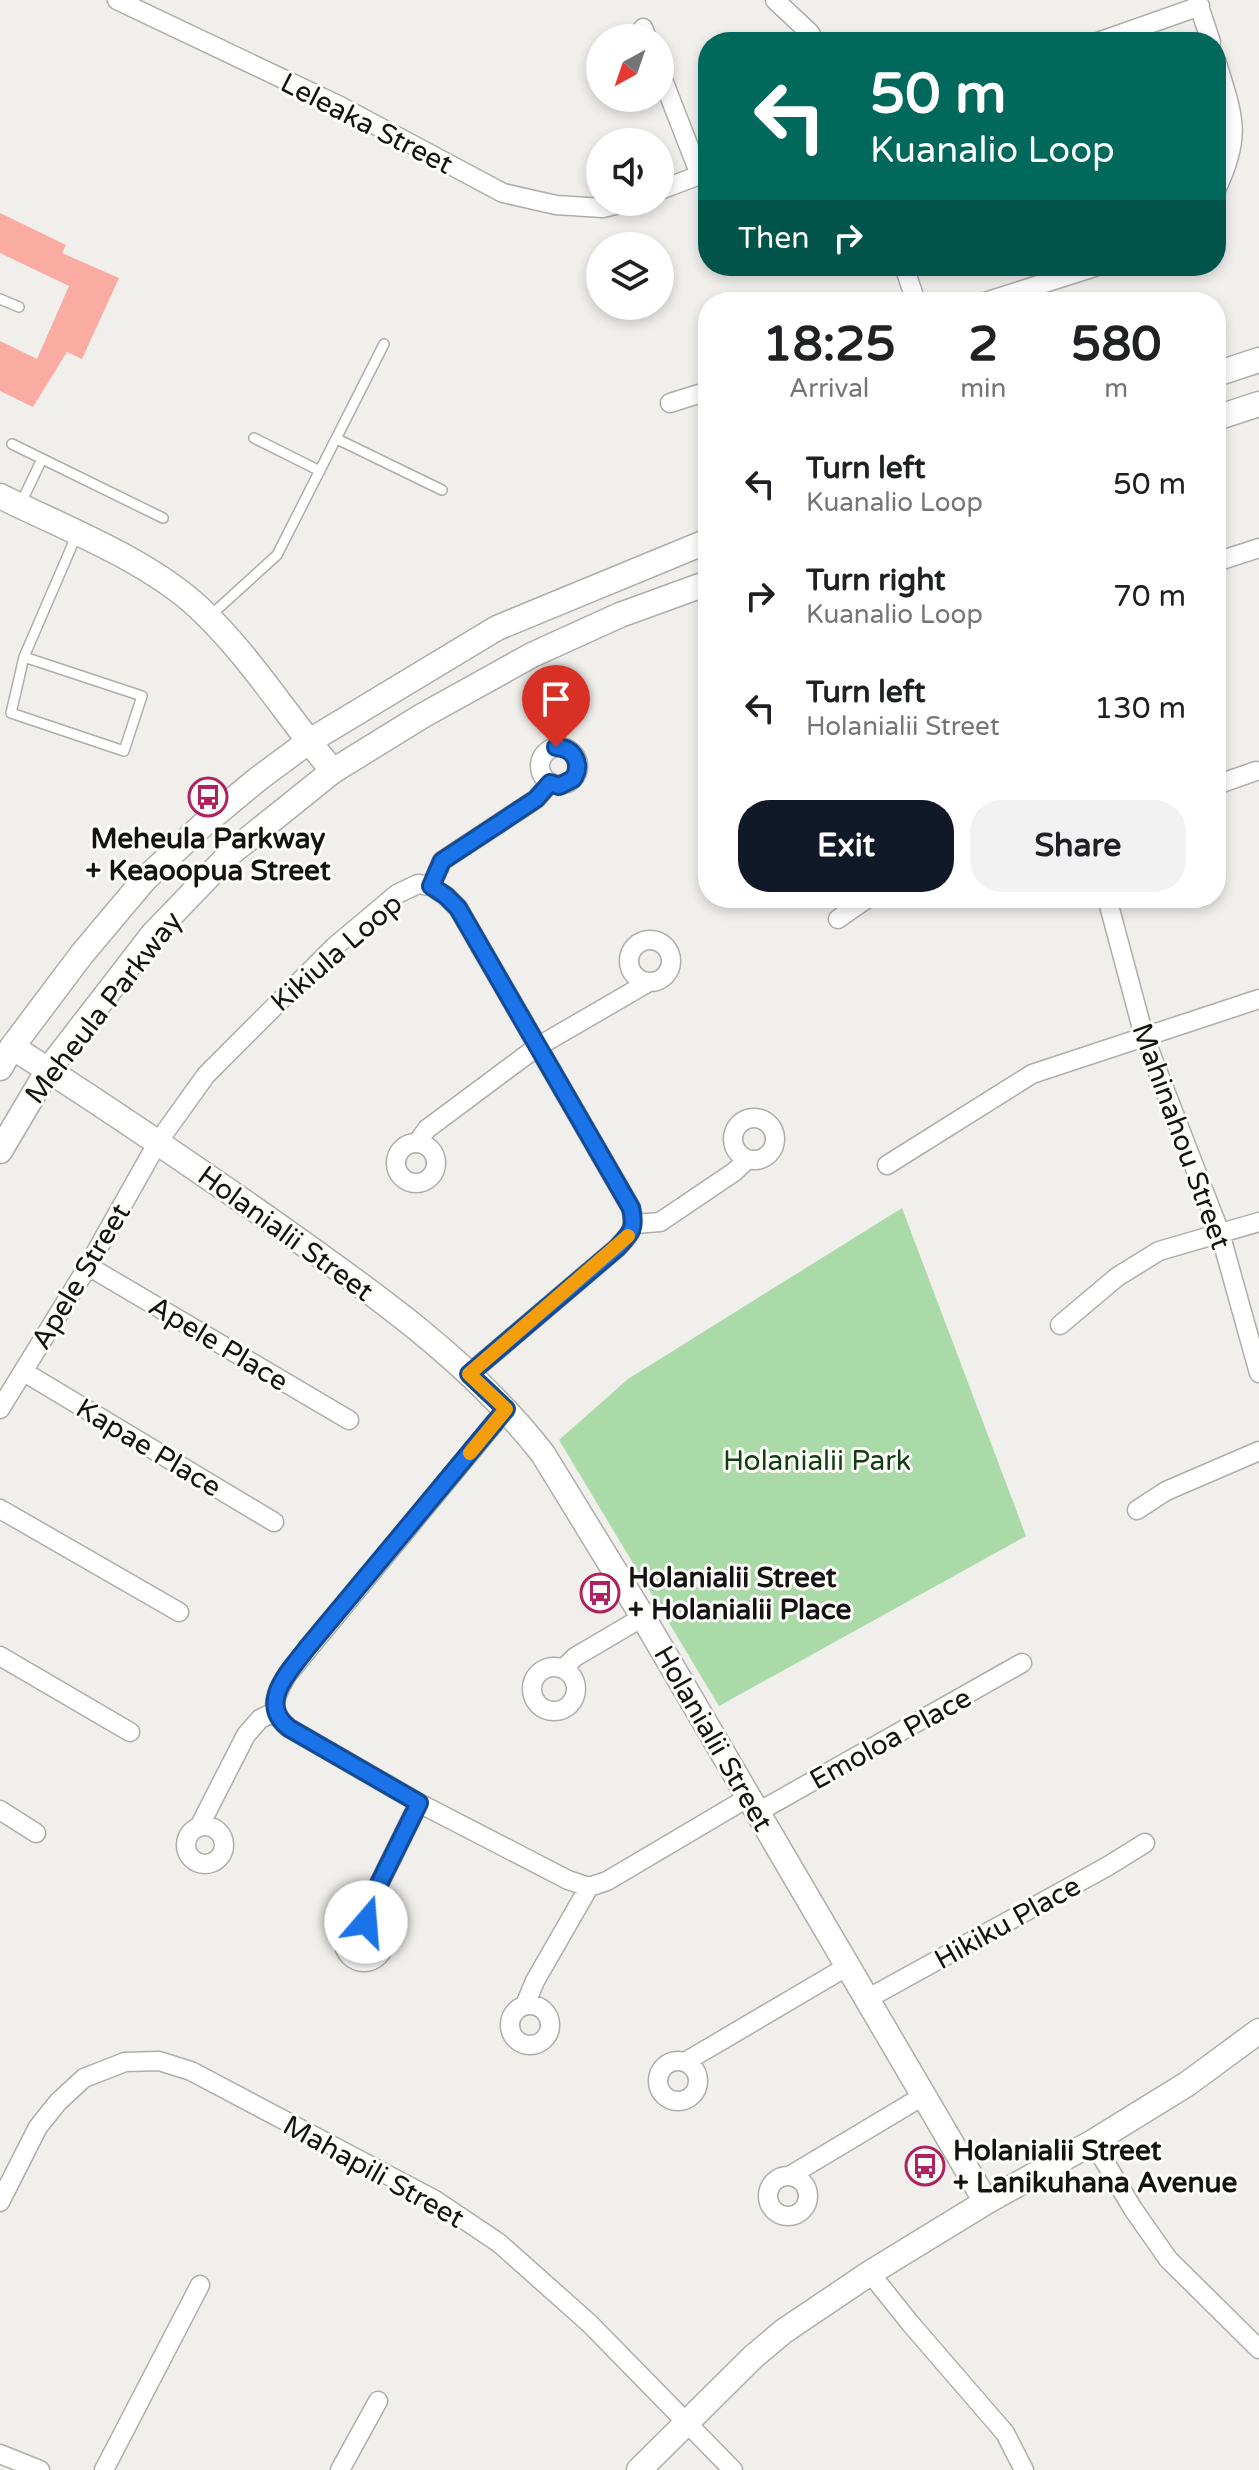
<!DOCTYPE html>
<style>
:root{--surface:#fff;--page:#f2f2f2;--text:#202124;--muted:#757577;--accent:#111827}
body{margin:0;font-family:"Varela Round",sans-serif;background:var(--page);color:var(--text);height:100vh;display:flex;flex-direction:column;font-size:30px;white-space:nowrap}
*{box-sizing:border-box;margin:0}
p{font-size:26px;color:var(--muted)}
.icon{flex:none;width:44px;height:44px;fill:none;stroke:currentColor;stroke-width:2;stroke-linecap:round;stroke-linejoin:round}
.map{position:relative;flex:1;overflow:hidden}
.side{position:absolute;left:698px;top:292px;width:528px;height:616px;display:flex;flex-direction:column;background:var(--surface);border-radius:32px;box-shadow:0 4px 12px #0003}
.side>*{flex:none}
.hud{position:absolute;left:698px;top:32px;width:528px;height:244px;border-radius:32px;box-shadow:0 4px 12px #0003;background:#00695c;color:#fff;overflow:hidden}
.needle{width:52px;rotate:220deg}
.controls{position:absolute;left:586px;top:24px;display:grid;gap:16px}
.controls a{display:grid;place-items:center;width:88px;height:88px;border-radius:50%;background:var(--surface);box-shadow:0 4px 12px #0003;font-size:40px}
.pin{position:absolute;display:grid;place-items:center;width:68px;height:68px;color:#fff;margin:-82px -34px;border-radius:50% 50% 50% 0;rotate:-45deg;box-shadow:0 0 8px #0007}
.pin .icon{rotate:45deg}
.me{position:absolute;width:88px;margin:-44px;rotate:18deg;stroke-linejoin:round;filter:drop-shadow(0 0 6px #0008)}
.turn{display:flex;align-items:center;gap:28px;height:168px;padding:0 40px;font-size:36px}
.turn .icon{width:104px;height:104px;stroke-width:2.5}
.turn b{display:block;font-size:56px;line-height:68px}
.then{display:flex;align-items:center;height:76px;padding:0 40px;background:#0003;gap:16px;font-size:30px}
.eta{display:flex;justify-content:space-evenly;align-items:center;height:136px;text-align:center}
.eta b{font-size:48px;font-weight:800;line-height:56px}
.cta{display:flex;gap:16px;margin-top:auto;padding:16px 40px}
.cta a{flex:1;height:92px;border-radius:32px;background:var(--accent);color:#fff;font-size:32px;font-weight:800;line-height:92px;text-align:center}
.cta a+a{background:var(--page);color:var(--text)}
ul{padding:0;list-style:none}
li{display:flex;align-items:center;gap:24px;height:112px;padding:0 40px}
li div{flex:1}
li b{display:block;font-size:30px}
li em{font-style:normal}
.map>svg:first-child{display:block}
</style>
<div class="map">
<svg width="1259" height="2470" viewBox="0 0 1259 2470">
<rect width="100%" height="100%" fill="#f0efec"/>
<path fill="#abdaa9" d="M902 1208 1026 1536 719 1706 559 1440 628 1379Z"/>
<path fill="#faaca3" d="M0 213 66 245 62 253 119 278 82 359 67 352 33 407 0 391V341L37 359 69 286 0 253Z"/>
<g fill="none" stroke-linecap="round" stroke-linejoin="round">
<defs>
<path id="service" d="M0 299 19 307
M254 438 320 471
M337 439 442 490
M12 444 163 518
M21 503 42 459
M211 615 277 555 384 344
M24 657 142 696 124 751 11 713 24 657 77 534"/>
<path id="minor" d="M117 0 340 106 503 193 556 205 603 208 627 202
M775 0 810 33 815 42
M1197 0 1211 42
M643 28 647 38
M1098 42 1200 6
M1216 60C1233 116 1243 134 1216 190
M660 72 700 175
M660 190 708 172
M904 266 916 302
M985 302 1098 266
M670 403 708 391
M1216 562 1259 548
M540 766a19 19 0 1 1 38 0a19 19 0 1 1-38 0Z
M1216 785 1256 771
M431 886 442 861 536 799 550 783
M1107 898 1144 1036 1220 1233 1259 1373
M838 919 868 898
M629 961a21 21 0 1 1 42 0a21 21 0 1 1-42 0Z
M733 1139a21 21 0 1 1 42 0a21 21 0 1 1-42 0Z
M396 1163a20 20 0 1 1 40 0a20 20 0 1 1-40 0Z
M417 1143 427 1129 537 1047 649 982
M887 1165 1032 1074 1259 999
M635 1224 660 1222 734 1172 748 1159
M88 1266 349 1420
M1060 1325 1117 1277 1159 1251 1259 1222
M24 1372 274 1522
M0 1409 88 1266 158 1142 206 1075 334 947 397 894 418 884 431 886 446 896 458 908 631 1208C636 1229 631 1233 617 1248L469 1374
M506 1409 287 1675C275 1696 267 1710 289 1728L419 1803 568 1880 589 1887 607 1881 749 1797
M0 1509 179 1612
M1137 1510 1166 1491 1259 1451
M0 1656 130 1732
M532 1689a22 22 0 1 1 44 0a22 22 0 1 1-44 0Z
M563 1669 575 1657 643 1617
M0 1810 36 1833
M758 1812 1022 1663
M186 1845a19 19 0 1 1 38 0a19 19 0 1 1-38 0Z
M199 1827 246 1735 260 1719 276 1711
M344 1942a20 20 0 1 1 40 0a20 20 0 1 1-40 0Z
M364 1922 371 1900 419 1803
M867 1999 1108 1866 1145 1843
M510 2025a20 20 0 1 1 40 0a20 20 0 1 1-40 0Z
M525 2005 535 1981 589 1887
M658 2081a20 20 0 1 1 40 0a20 20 0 1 1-40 0Z
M685 2062 848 1966
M1093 2142 1133 2209 1168 2259 1259 2349
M791 2175 923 2096
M768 2196a20 20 0 1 1 40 0a20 20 0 1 1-40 0Z
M0 2202 38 2127 58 2102 84 2078 125 2062 159 2061 191 2071 435 2200 499 2243 589 2323 733 2470
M870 2273 910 2323 1005 2433 1024 2470
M0 2454 40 2470
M104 2470 200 2285
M340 2470 378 2401"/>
<path id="tertiary" d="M1216 374 1259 360
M1216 418 1259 404
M0 496C64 528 144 558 197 606 250 655 287 717 333 771
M12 1047C101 1103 187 1162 273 1222 369 1290 470 1360 543 1454L643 1617 986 2202
M0 1068 12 1047 82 954 145 879 205 823 258 779 308 742 497 628 708 541
M0 1151 48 1070 153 934 232 852 333 771 422 716 532 655 620 615 708 583
M639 2470 753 2357 784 2331 870 2273 986 2202 1093 2142 1187 2084 1259 2031"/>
</defs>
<use href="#service" stroke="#aeadaa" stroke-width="12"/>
<use href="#minor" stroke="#aeadaa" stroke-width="21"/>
<use href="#tertiary" stroke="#aeadaa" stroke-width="27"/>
<use href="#service" stroke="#fff" stroke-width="9"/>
<use href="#minor" stroke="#fff" stroke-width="18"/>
<use href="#tertiary" stroke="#fff" stroke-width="24"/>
</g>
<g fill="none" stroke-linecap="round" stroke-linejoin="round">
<defs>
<path id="route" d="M366 1922 371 1900 419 1803 289 1728C257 1703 289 1672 307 1648L506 1409 469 1374 617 1248C631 1233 636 1229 631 1208L458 908 446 896 431 886 442 861 536 799 550 783 559 786 573 779C583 764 574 748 556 747"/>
</defs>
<use href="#route" stroke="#114b97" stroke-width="20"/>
<use href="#route" stroke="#1a73e8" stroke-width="14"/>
<path stroke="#f59e0b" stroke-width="14" d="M470 1453 506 1409 469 1374 628 1236"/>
</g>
<defs>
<symbol id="bus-ring" viewBox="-11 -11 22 22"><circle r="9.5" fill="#fefcf9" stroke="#ae2260" stroke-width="1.5"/><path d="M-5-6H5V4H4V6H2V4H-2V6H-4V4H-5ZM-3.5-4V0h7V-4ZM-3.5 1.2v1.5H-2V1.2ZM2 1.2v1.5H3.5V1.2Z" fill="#ae2260"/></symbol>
</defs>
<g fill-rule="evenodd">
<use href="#bus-ring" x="186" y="775" width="44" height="44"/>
<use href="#bus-ring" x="578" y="1571" width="44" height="44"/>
<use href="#bus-ring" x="903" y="2144" width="44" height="44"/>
</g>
<g text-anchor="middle" stroke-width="6" stroke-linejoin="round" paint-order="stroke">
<g font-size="28" fill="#131312" stroke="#fefcf9">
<text transform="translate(367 123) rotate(27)" y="10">Leleaka Street</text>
<text transform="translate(336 952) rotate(-41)" y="10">Kikiula Loop</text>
<text transform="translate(103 1007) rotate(-52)" y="10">Meheula Parkway</text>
<text transform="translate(1182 1136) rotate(70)" y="10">Mahinahou Street</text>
<text transform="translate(286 1233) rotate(36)" y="10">Holanialii Street</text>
<text transform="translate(80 1276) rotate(-59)" y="10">Apele Street</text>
<text transform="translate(219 1343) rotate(31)" y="10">Apele Place</text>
<text transform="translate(149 1447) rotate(31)" y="10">Kapae Place</text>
<text transform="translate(714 1738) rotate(60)" y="10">Holanialii Street</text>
<text transform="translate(890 1738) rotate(-29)" y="10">Emoloa Place</text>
<text transform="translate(1007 1922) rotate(-29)" y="10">Hikiku Place</text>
<text transform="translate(374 2171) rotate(29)" y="10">Mahapili Street</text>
</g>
<g font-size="28" font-weight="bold" fill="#131312" stroke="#fefcf9" text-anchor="start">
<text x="208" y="848" text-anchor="middle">Meheula Parkway<tspan x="208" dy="32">+ Keaoopua Street</tspan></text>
<text x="628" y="1587">Holanialii Street<tspan x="628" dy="32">+ Holanialii Place</tspan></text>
<text x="953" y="2160">Holanialii Street<tspan x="953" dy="32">+ Lanikuhana Avenue</tspan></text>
</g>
<g font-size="28" fill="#103d11" stroke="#fefcf9">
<text x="817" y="1470">Holanialii Park</text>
</g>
</g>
</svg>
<div class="controls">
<a><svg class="needle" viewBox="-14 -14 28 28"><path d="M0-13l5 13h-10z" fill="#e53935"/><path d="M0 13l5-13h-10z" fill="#757577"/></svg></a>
<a><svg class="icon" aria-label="sound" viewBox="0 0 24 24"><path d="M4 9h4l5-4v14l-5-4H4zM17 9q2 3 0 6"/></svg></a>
<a><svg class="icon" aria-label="layers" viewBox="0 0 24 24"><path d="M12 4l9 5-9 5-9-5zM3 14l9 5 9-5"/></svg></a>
</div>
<div class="pin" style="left:556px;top:747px;background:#d93025"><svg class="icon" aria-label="arrive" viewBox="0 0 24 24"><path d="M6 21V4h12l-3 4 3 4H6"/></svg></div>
<svg class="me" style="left:366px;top:1922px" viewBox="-20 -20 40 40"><circle r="19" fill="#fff"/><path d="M0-13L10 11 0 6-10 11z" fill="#1a73e8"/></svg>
<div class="hud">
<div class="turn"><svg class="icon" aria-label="left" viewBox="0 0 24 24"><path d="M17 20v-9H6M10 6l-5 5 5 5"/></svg><div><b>50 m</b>Kuanalio Loop</div></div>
<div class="then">Then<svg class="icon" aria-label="right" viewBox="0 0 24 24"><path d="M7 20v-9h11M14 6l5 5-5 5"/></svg></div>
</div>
<section class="side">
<div class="eta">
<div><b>18:25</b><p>Arrival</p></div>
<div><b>2</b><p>min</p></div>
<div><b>580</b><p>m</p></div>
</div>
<ul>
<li><svg class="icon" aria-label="left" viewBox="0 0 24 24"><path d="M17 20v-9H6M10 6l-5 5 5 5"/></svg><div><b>Turn left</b><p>Kuanalio Loop</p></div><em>50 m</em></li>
<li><svg class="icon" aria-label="right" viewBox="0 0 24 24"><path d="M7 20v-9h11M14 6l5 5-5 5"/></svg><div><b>Turn right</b><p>Kuanalio Loop</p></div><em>70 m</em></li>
<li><svg class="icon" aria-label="left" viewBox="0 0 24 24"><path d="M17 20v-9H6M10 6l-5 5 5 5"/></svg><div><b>Turn left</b><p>Holanialii Street</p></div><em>130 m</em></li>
</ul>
<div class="cta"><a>Exit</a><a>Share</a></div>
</section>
</div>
